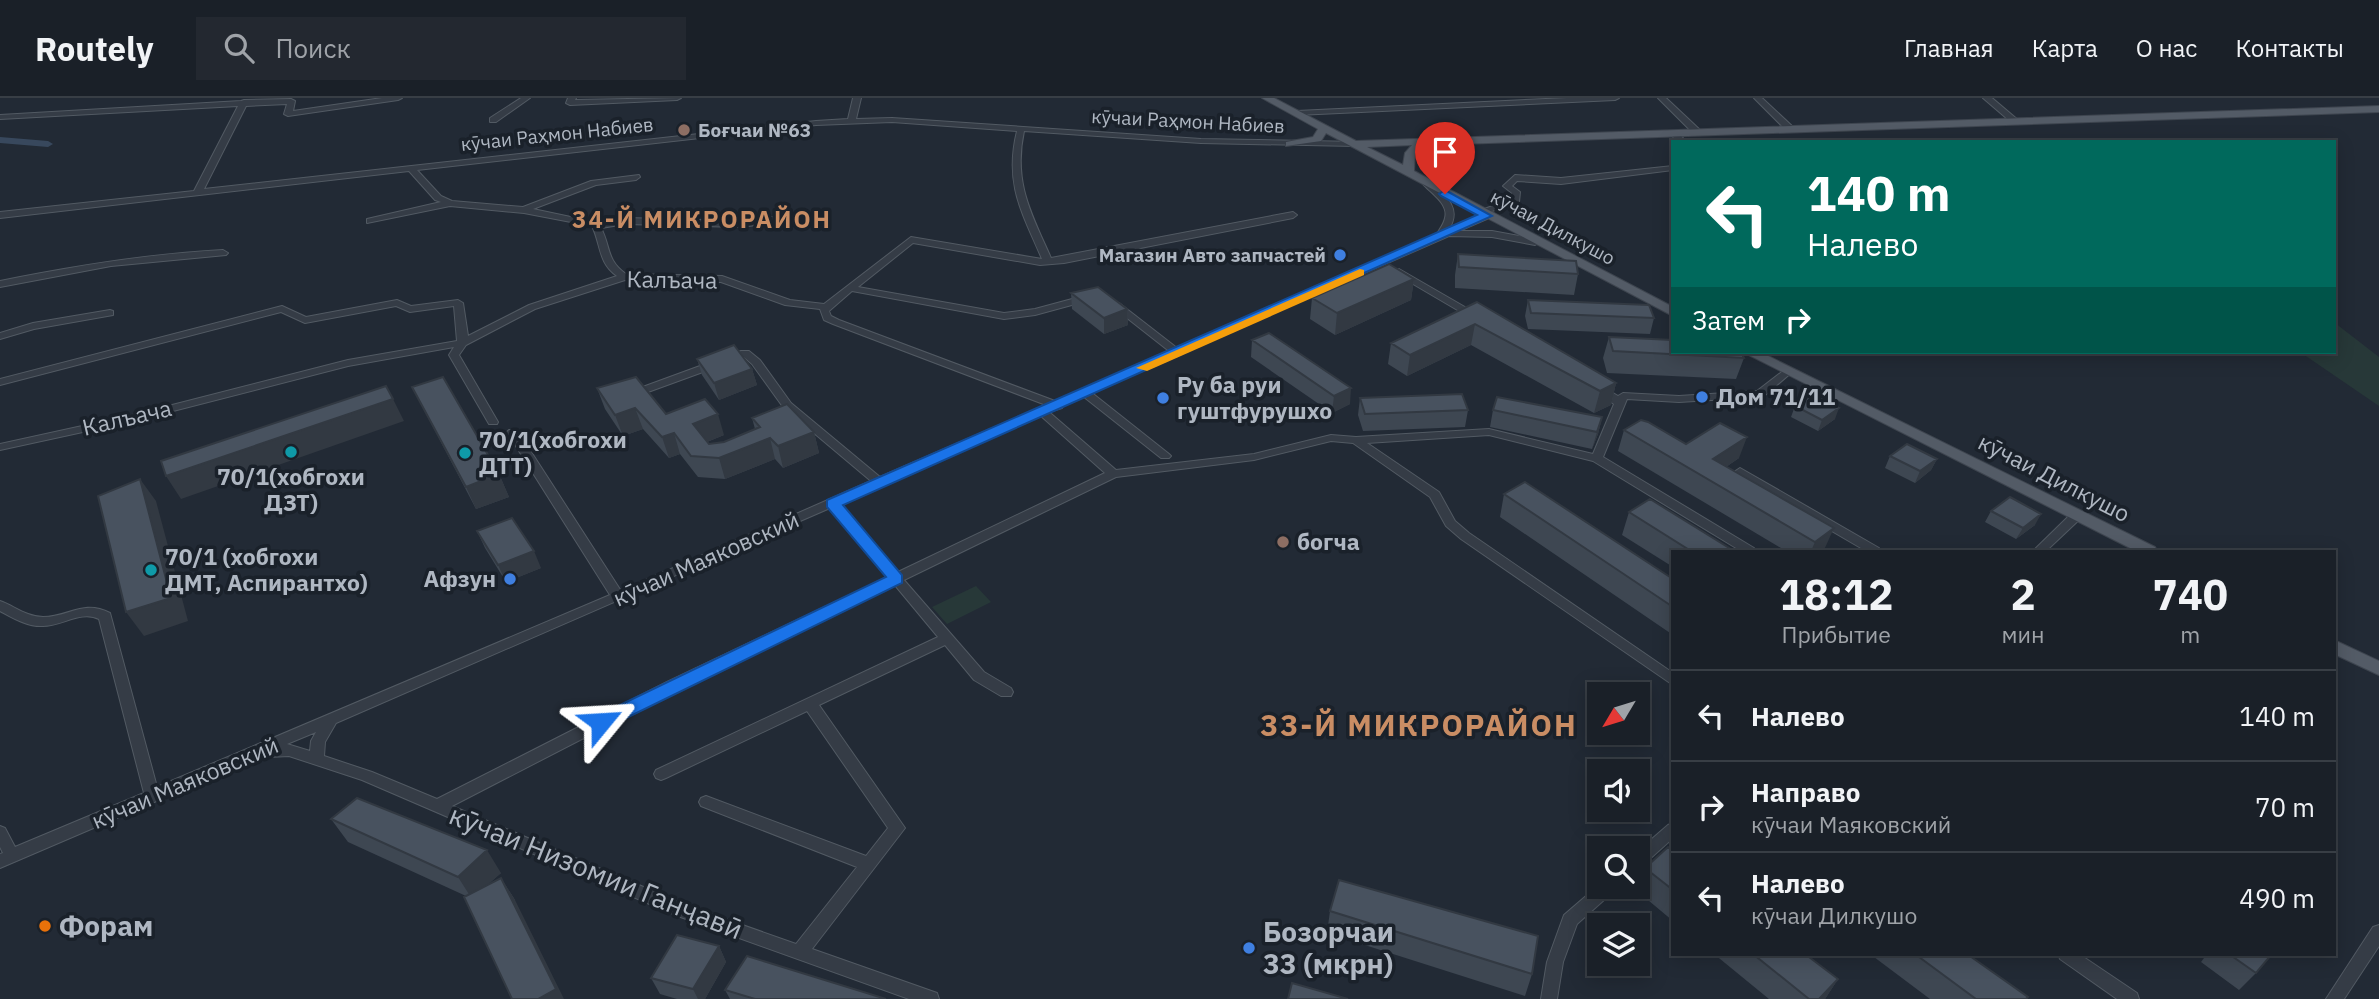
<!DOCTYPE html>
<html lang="ru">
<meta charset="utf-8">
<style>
:root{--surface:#1a2028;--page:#232830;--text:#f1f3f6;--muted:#9fa3a8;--line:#383e45}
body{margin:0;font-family:"IBM Plex Sans",sans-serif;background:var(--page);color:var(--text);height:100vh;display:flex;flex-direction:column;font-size:26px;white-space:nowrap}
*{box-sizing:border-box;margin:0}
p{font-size:23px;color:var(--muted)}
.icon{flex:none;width:38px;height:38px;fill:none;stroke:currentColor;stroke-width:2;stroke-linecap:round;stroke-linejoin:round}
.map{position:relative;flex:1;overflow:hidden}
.drawer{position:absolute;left:1671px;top:452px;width:665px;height:406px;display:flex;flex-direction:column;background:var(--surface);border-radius:0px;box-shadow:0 4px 18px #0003,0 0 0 2px var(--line)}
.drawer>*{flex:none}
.top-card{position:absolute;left:1671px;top:42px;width:665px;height:214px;border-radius:0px;box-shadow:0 4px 18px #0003,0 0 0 2px var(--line);background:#00695c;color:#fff;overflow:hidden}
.needle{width:46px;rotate:232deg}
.buttons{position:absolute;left:1587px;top:584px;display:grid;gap:14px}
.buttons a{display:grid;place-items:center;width:63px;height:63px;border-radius:0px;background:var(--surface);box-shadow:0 4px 18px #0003,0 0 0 2px var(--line);font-size:35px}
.pin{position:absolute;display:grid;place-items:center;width:60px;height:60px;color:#fff;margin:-72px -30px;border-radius:50% 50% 50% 0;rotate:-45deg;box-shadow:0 0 7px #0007}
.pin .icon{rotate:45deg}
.me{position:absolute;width:77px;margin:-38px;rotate:63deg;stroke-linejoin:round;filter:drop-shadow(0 0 5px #0008)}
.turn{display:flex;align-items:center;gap:24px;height:147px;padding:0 21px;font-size:32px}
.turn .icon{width:91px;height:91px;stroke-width:2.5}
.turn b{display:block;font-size:49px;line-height:60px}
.then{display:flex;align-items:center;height:66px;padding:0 21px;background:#0003;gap:14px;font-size:26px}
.eta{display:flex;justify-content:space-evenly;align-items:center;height:119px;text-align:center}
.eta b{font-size:42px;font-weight:800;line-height:49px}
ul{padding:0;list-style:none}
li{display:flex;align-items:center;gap:21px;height:91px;padding:0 21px;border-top:2px solid var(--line)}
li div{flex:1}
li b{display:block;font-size:26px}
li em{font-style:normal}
header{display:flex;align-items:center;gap:42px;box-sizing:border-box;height:98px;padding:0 35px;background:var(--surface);border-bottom:2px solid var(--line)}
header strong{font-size:33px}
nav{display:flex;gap:38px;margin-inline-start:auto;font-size:24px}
.search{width:490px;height:63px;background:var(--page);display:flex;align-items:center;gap:18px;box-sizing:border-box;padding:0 24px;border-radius:0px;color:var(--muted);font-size:26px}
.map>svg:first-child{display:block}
</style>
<header>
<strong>Routely</strong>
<div class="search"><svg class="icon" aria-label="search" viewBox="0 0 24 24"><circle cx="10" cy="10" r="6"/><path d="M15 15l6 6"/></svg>Поиск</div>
<nav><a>Главная</a><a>Карта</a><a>О нас</a><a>Контакты</a></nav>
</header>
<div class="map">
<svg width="2379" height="901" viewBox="0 0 2379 901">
<rect width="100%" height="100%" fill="#222a35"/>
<path fill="#273838" d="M2335 225 2379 259V308L2300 254H2334Z
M976 488 991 504 947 526 932 509Z"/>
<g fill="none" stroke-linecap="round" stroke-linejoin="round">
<path fill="#38485d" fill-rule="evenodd" d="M0 39 48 43 53 46 48 49 0 45Z"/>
<defs>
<path id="minor" d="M382 0H402L398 2 288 18 284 16 287 6 246 8 204 91 816 23 848 21 853 0H861L856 21 892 20 1201 41 1358 44 1359 46 1355 48 1201 45 1024 33C1013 84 1031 115 1051 160L1293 114 1297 117 1293 120 1064 165 1040 167 913 145 858 189 1004 215 1035 211 1087 197 1092 200 1090 202 1035 217 1004 221 852 193 829 213 831 218 839 222 1055 303 1169 253 1113 209V205H1119L1177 250 1437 136C1439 132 1444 126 1445 120 1449 106 1431 95 1423 86L1430 84C1446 98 1462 110 1449 131L1486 115 1490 118 1489 120 1459 133H1492L1535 141 1540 144 1535 147 1492 139 1449 138 1092 295 1169 356 1171 358 1169 360H1161L1084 299 1063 308 1062 310 1049 314 1116 372 1254 356 1331 337 1356 339 1489 331 1593 356 1614 306 1595 293 1594 291 1595 289H1603L1618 298 1623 295 1679 298 1757 293 1787 270 1791 271V275L1764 298 1760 299 1679 304 1627 301 1603 359 1754 450 1756 453H1741L1593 363 1489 337 1367 345 1439 394 1455 423 1469 435 1673 575V587L1461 441 1446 428 1430 399 1353 345 1331 343 1254 362 1116 379 904 482 984 574 1011 590 1013 594 1011 598H1001L974 582 945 547 819 607 905 730 812 851 937 895 939 901H909L675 817 362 682 289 658 269 659 264 657 0 770V756L3 755 0 749V728L5 730 15 749 144 695 99 521C81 512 62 528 43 528 28 529 13 520 0 513V503C14 508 27 519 43 519 69 519 83 501 110 515L157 689 610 497 507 334 509 332H517L621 493 871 383 783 309 752 266 744 259 637 298H629L628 296 629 294 741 253H749L760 262 791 305 880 379 1046 307 833 226 824 222 820 211 785 207 721 184 625 182 535 211 466 247 459 257 498 324 497 326H489L449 257 454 249 348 268 138 322 0 352V346L137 316 348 262 457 243 454 208 410 214 396 208 305 225 281 214 0 287V281L282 208 306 219 397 202 411 208 458 202 463 205 468 238 529 207 617 178C598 165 601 146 592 128L524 115 450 108 367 125V121L441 104 435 102 409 73 0 120V114L194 93 238 8 0 21V17L241 3 244 2 291 1 295 3 293 13ZM892 24 1017 33C1004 86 1022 114 1042 161L911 139 824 206 790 202 722 178 626 176C606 162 611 149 601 130L626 126 740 129 771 125 819 128 822 127V123L771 119 740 123 626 120 599 125 533 111 596 87 636 82 640 79 639 77 591 83 523 109 452 103 441 98 417 72 816 27ZM1041 318 1105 375 898 474 840 406ZM830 410 888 479 667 584 437 701 372 674 324 658 325 644 336 625ZM894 486 938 539 656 672 654 676 656 680 661 682 666 680 807 613 888 730 866 758 706 698 701 700 699 704 701 708 857 769 796 846 686 807 452 708 677 592ZM316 634 311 643 310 653 287 646Z
M521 0H530L496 24H490V20Z
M568 0H576L575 2 681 0 677 2 570 7 566 5Z
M1567 0H1619L1615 2 1297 17 1293 15 1297 13Z
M1658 0H1666L1699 31V35H1693Z
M1754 0H1762L1792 28V32H1786Z
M1983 0H1992L2018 22 2011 24Z
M1671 33H1677L1686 44H1677L1670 35Z
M1673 68V72L1561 86 1517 83 1512 88 1520 94 1519 104 1480 117 1476 114 1512 101V95L1503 88 1515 77 1561 80Z
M223 152 228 155 226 157 111 168 0 189V183C74 168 148 156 223 152Z
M1399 171 1477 216 1479 218 1477 220H1471L1396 176 1394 174Z
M110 212 113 213V217L34 231 0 241V235L33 225Z
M1740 370 1879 450 1881 453H1866L1736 377 1734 374Z
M2077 413 2081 414 2083 417 2081 420 2046 453H2033L2073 414Z
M1673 725V740L1643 767 1638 769V753L1668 727Z
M1600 786V789H1615L1613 794 1577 826 1563 864 1557 901H1541L1547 864 1564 817Z
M2379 827V848L2344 901H2326L2373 829Z
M2058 856H2079L2137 895 2139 901H2117L2060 861Z"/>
<path id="major" d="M1262 0H1274L1356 43 2379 8V14L1430 47 1415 55 1414 73 1673 209V218L1326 35 1321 43 1286 48V44L1313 39 1318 31ZM1412 47 1405 55 1403 67 1367 49Z
M1743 254H1760L2155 449 2157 453H2136Z
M2334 542 2379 563V577L2334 556Z"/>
</defs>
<use href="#minor" stroke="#525a63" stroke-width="2"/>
<use href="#major" stroke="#3e454f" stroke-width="2"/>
<use href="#minor" fill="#353c46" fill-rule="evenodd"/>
<use href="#major" fill="#535b66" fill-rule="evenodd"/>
</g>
<path fill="#3e4752" d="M1458 156 1578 176 1574 197 1455 190V177Z
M1414 181 1411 202 1335 237 1310 221 1312 200Z
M1071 195 1127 211 1128 227 1104 236 1072 211Z
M1528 202 1654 220 1650 236 1528 231 1525 218Z
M1477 204 1616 285 1611 307 1594 315 1471 247 1407 278 1388 266 1391 245Z
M1609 239 1744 260 1736 281 1607 275 1603 260Z
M1252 242 1350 306 1332 315 1251 259Z
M697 261 752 271 757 287 719 302 702 277Z
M412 289 499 376 509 399 476 411Z
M597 290 724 337 707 344 709 346 724 344 755 331 752 320 814 334 819 355 783 370 775 361 725 381 698 379 680 356 669 360 643 331 623 338 605 311Z
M1360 300 1468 312 1465 329 1363 333 1358 317Z
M1795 308 1835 321 1818 333 1791 319Z
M1493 312 1602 319 1598 336 1592 351 1490 329Z
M1624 332 1686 346 1739 360 1726 369 1824 452 1822 453H1786L1618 353Z
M1890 358 1937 361 1931 372 1915 385 1885 370Z
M1504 396 1673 481V537L1500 419Z
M1991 413 2035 427 2016 441 1985 424Z
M1629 414 1734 453H1673V469L1622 437Z
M477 433 541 470 506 484 485 450Z
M331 721 501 775 487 787 501 780 515 802 466 798 348 744Z
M1673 753V823L1636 792 1637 789H1638V786L1645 770Z
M1330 813 1532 876 1525 898 1327 835Z
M719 848 726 864 705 901H677L660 896 651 880Z
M1714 856H1805L1838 881 1825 901H1769Z
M1870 856H1967L2026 901H1930Z
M2207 856H2272L2256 875 2239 892 2201 864Z
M725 892 886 901H730Z"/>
<path fill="#323942" d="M1414 181 1411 202 1335 237 1337 215Z
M1127 211 1128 227 1104 236V220Z
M1475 226 1471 247 1407 278 1410 257Z
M752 271 757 287 719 302 714 285Z
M1616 285 1611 307 1594 315 1600 293Z
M1351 290 1350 306 1332 315 1334 298Z
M393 301 404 323 181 401 166 378Z
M635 310 643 331 623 338 615 317Z
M1839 310 1835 321 1818 333 1822 322Z
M718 316 724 337 699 347 693 326Z
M1602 319 1598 336 1592 351 1597 334Z
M814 334 819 355 783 370 778 348Z
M674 335 680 356 669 360 662 339Z
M1747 339 1739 360 1708 381 1713 361Z
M770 340 775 361 725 381 719 360Z
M1937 361 1931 372 1915 385 1920 373Z
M499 376 509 399 476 411 466 389Z
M140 381 156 403 188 523 144 538 126 514Z
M2041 416 2035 427 2016 441 2023 430Z
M1834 430 1824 452 1822 453H1811L1815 444Z
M534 453 541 470 506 484 498 467Z
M487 752 501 775 472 801 458 779Z
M501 780 515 802 564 901H538Z
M719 848 726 864 705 901H698L693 891Z
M1838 881 1825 901H1819Z"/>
<path fill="#48525f" stroke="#323942" stroke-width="2" d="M1458 156 1576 163 1578 176 1459 169Z
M1389 166 1414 181 1337 215 1312 200Z
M1098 189 1127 211 1104 220 1071 195Z
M1528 202 1649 207 1654 220 1531 215Z
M1477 204 1616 285 1600 293 1475 226 1410 257 1391 245Z
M1269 235 1351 290 1334 298 1252 242Z
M1609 239 1673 242V254H1741L1744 260 1613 253Z
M734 247 752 271 714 285 697 261Z
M443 279 499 376 466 389 412 289Z
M636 279 666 316 705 301 718 316 693 326 709 346 724 344 760 329 752 320 787 306 814 334 778 348 770 340 719 360 691 358 674 335 662 339 635 310 615 317 597 290Z
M386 288 393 301 166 378 161 363Z
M1462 296 1468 312 1365 316 1360 300Z
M1812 297 1839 310 1822 322 1795 308Z
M1497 299 1602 319 1597 334 1493 312Z
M1641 322 1648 324 1686 346 1720 325 1747 339 1713 361 1834 430 1815 444 1624 332Z
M1907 346 1937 361 1920 373 1890 358Z
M140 381 171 500 126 514 98 398Z
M1525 384 1673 481V509L1504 396Z
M2010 399 2041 416 2023 430 1991 413Z
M1650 401 1734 453H1691L1629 414Z
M512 420 534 453 498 467 477 433Z
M357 700 487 752 458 779 331 721Z
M1668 749 1673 753V792L1645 770Z
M501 780 556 891 538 901H512L464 799Z
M1339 782 1538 838 1532 876 1330 813Z
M677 837 719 848 693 891 651 880Z
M1753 856H1805L1838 881 1819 901H1809Z
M1915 856H1967L2028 899 2026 901H1976Z
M2229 856H2272L2256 875Z
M747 858 886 901H755L725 892Z
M1292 885 1348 901H1288Z"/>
<path fill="#1a73e8" stroke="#114b97" stroke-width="2" d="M1445 92 1492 118 843 407 902 477V485L608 629H595L592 624 595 619 886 479 827 409V402L1477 117 1441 98 1439 96Z"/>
<path fill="#f59e0b" d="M1360 171 1364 172V177L1147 273 1136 270Z"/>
<g fill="#8d6e63" stroke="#1a212a" stroke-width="2.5">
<circle cx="684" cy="32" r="7"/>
<circle cx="1283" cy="444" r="7"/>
</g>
<g fill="#3f7fe0" stroke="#1a212a" stroke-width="2.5">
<circle cx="1340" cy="157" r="7"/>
<circle cx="1702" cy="299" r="7"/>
<circle cx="1163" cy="300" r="7"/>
<circle cx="510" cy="481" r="7"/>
<circle cx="1249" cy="850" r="7"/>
</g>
<g fill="#0f9aa8" stroke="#1a212a" stroke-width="2.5">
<circle cx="291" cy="354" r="7"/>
<circle cx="465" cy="355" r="7"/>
<circle cx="151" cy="472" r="7"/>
</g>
<circle fill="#e8710a" stroke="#1a212a" stroke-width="2.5" cx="45" cy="828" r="7"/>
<g text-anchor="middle" stroke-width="7" stroke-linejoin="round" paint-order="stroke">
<g font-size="19" fill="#afb7c2" stroke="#1a212a">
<text transform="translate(1188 23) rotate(3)" y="7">кӯчаи Раҳмон Набиев</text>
<text transform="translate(557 36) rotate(-6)" y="7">кӯчаи Раҳмон Набиев</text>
<text transform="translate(1553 129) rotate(28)" y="7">кӯчаи Дилкушо</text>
</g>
<g font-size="19" font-weight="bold" fill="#afb7c2" stroke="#1a212a" text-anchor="start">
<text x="698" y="39">Боғчаи №63</text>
<text x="1326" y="164" text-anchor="end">Магазин Авто запчастей</text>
</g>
<g font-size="23" fill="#afb7c2" stroke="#1a212a">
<text transform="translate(672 182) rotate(1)" y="8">Калъача</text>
<text transform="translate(127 320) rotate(-13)" y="8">Калъача</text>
<text transform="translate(2054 380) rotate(27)" y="8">кӯчаи Дилкушо</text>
<text transform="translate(706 461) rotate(-24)" y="8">кӯчаи Маяковский</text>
<text transform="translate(185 685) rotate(-23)" y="8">кӯчаи Маяковский</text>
</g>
<g font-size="23" font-weight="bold" fill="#afb7c2" stroke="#1a212a" text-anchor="start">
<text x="1177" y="295">Ру ба руи<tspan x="1177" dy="26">гуштфурушхо</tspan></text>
<text x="1716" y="307">Дом 71/11</text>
<text x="479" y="350">70/1(хобгохи<tspan x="479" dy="26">ДТТ)</tspan></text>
<text x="291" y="387" text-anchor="middle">70/1(хобгохи<tspan x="291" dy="26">ДЗТ)</tspan></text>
<text x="1297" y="452">богча</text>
<text x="165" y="467">70/1 (хобгохи<tspan x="165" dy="26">ДМТ, Аспирантхо)</tspan></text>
<text x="496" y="489" text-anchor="end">Афзун</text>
</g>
<g font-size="24" font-weight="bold" letter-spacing="2" fill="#c98d64" stroke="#1a212a">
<text x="702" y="130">34-Й МИКРОРАЙОН</text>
</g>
<g font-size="28" fill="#afb7c2" stroke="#1a212a">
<text transform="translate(596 774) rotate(22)" y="10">кӯчаи Низомии Ганҷавӣ</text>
</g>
<g font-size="28" font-weight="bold" fill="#afb7c2" stroke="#1a212a" text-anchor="start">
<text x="59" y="838">Форам</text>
<text x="1263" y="844">Бозорчаи<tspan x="1263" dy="32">33 (мкрн)</tspan></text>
</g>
<g font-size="30" font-weight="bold" letter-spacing="2" fill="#c98d64" stroke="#1a212a">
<text x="1419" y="638">33-Й МИКРОРАЙОН</text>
</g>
</g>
</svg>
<div class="buttons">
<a><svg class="needle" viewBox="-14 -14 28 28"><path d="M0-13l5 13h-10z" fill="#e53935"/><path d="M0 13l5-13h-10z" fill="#9fa3a8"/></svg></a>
<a><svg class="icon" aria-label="sound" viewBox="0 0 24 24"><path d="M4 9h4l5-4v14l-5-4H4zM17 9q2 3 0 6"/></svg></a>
<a><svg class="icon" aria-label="search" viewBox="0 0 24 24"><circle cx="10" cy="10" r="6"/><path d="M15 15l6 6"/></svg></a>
<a><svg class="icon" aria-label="layers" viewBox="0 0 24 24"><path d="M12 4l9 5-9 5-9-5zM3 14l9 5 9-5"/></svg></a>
</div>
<div class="pin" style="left:1445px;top:96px;background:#d93025"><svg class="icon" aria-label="arrive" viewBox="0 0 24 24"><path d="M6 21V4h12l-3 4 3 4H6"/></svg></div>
<svg class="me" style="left:601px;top:624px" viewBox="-20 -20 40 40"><path d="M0-17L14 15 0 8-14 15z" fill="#1a73e8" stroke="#fff" stroke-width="4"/></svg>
<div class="top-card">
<div class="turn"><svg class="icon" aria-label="left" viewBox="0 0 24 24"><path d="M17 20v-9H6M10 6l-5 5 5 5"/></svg><div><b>140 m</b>Налево</div></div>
<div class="then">Затем<svg class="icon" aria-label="right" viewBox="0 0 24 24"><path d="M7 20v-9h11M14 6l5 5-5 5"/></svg></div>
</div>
<section class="drawer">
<div class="eta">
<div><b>18:12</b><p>Прибытие</p></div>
<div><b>2</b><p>мин</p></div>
<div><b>740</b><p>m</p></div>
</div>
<ul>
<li><svg class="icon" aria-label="left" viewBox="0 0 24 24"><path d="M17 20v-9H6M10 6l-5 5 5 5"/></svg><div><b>Налево</b></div><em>140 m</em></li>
<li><svg class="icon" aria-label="right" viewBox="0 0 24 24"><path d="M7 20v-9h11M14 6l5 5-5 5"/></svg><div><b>Направо</b><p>кӯчаи Маяковский</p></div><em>70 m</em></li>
<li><svg class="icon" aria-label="left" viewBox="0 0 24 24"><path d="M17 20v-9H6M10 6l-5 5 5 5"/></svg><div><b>Налево</b><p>кӯчаи Дилкушо</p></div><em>490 m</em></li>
</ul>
</section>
</div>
